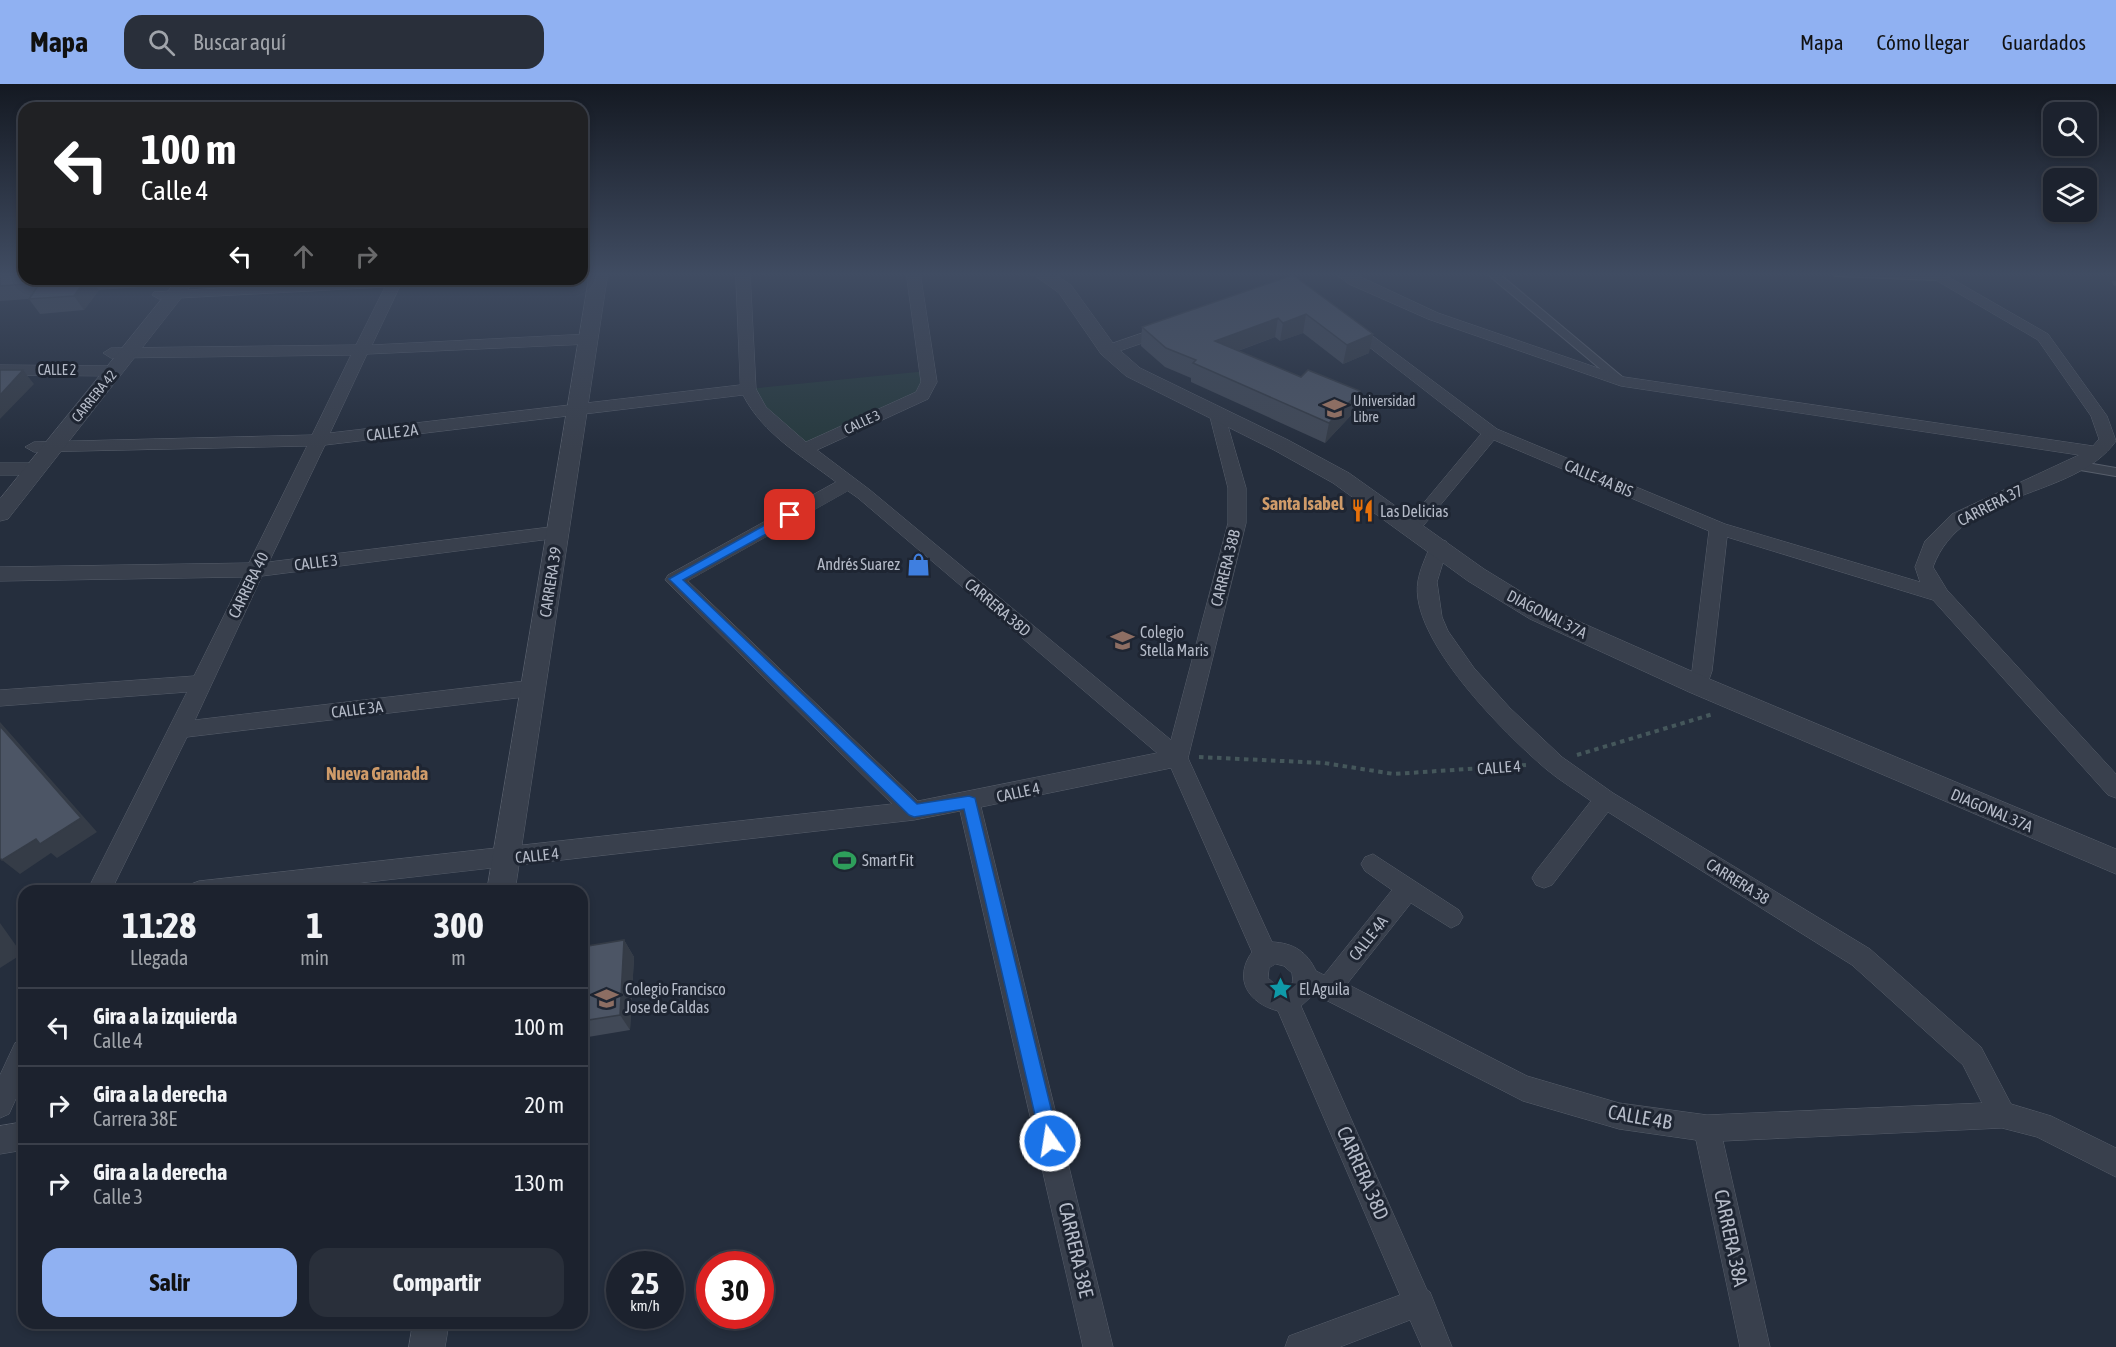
<!DOCTYPE html>
<html lang="es">
<meta charset="utf-8">
<style>
:root{--surface:#1c222e;--page:#292f3a;--text:#f1f3f6;--muted:#a0a4aa;--line:#3a3f4a;--accent:#90b1f2}
body{margin:0;font-family:"Asap Condensed",sans-serif;background:var(--page);color:var(--text);height:100vh;display:flex;flex-direction:column;font-size:22px;white-space:nowrap}
*{box-sizing:border-box;margin:0}
p{font-size:20px;color:var(--muted)}
.icon{flex:none;width:33px;height:33px;fill:none;stroke:currentColor;stroke-width:2;stroke-linecap:round;stroke-linejoin:round}
.map{position:relative;flex:1;overflow:hidden}
.side{position:absolute;left:18px;top:801px;width:570px;height:444px;display:flex;flex-direction:column;background:var(--surface);border-radius:18px;box-shadow:0 3px 9px #0003,0 0 0 2px var(--line)}
.side>*{flex:none}
.guide{position:absolute;left:18px;top:18px;width:570px;height:183px;border-radius:18px;box-shadow:0 3px 9px #0003,0 0 0 2px var(--line);background:#202124;color:#fff;overflow:hidden}
.controls{position:absolute;left:2043px;top:18px;display:grid;gap:12px}
.controls a{display:grid;place-items:center;width:54px;height:54px;border-radius:12px;background:var(--surface);box-shadow:0 3px 9px #0003,0 0 0 2px var(--line);font-size:30px}
.speed{position:absolute;left:606px;top:1167px;display:flex;gap:12px;font-size:30px;font-weight:700;text-align:center}
.speed>*{display:grid;place-content:center;width:78px;height:78px;border-radius:50%;background:var(--surface);box-shadow:0 3px 9px #0003,0 0 0 2px var(--line);line-height:1}
.speed small{font-size:15px;font-weight:400}
.speed .limit{border:9px solid #d22;background:#fff;color:#111}
.pin{position:absolute;display:grid;place-items:center;width:51px;height:51px;color:#fff;margin:-26px;border-radius:12px;box-shadow:0 3px 9px #0006}
.me{position:absolute;width:66px;margin:-33px;rotate:347deg;stroke-linejoin:round;filter:drop-shadow(0 0 4px #0008)}
.turn{display:flex;align-items:center;gap:21px;height:126px;padding:0 24px;font-size:27px}
.turn .icon{width:78px;height:78px;stroke-width:2.5}
.turn b{display:block;font-size:42px;line-height:51px}
.lanes{display:flex;align-items:center;height:57px;padding:0 24px;background:#0003;justify-content:center;gap:30px;direction:ltr}
.lanes .off{opacity:.35}
.eta{display:flex;justify-content:space-evenly;align-items:center;height:102px;text-align:center}
.eta b{font-size:36px;font-weight:700;line-height:42px}
.primary-button{display:flex;gap:12px;margin-top:auto;padding:12px 24px}
.primary-button a{flex:1;height:69px;border-radius:18px;background:var(--accent);color:#111;font-size:24px;font-weight:700;line-height:69px;text-align:center}
.primary-button a+a{background:var(--page);color:var(--text)}
ul{padding:0;list-style:none}
li{display:flex;align-items:center;gap:18px;height:78px;padding:0 24px;border-top:2px solid var(--line)}
li div{flex:1}
li b{display:block;font-size:22px}
li em{font-style:normal}
header{display:flex;align-items:center;gap:36px;box-sizing:border-box;height:84px;padding:0 30px;background:var(--accent);color:#111}
header strong{font-size:28px}
nav{display:flex;gap:33px;margin-inline-start:auto;font-size:21px}
.search{width:420px;height:54px;background:var(--page);display:flex;align-items:center;gap:15px;box-sizing:border-box;padding:0 21px;border-radius:18px;color:var(--muted);font-size:22px}
.map>svg:first-child{display:block}
</style>
<header>
<strong>Mapa</strong>
<div class="search"><svg class="icon" aria-label="search" viewBox="0 0 24 24"><circle cx="10" cy="10" r="6"/><path d="M15 15l6 6"/></svg>Buscar aquí</div>
<nav><a>Mapa</a><a>Cómo llegar</a><a>Guardados</a></nav>
</header>
<div class="map">
<svg width="2116" height="1263" viewBox="0 0 2116 1263">
<rect width="100%" height="100%" fill="#252e3d"/>
<path fill="#273a3e" d="M927 287 922 311 803 366 748 305Z"/>
<g fill="none" stroke-linecap="round" stroke-linejoin="round">
<defs>
<path id="service" d="M1491 188 1621 297
M1837 188 1936 192
M2075 381 2116 388"/>
<path id="minor" d="M736 188H750L756 305 766 323 806 358 916 308 921 298 906 188H920L937 298 928 315 817 366 870 406 1171 656 1228 439V404L1209 329 1211 325H1223L1246 404V439L1188 674 1272 858C1294 859 1307 868 1316 887L1324 891 1392 806 1365 787 1361 780 1365 773 1373 770 1459 826 1463 833 1459 840 1451 844 1411 819 1347 900 1527 992 1619 1019 1707 1031 1982 1019 1963 981 1852 881 1608 728 1552 801 1544 804 1536 801 1532 794 1536 787 1591 717C1576 706 1560 697 1546 685 1505 650 1408 554 1418 497 1420 485 1426 473 1430 462L1432 457H1446L1448 462 1437 498 1442 533 1448 547 1474 584 1510 624 1562 673 1613 709 1870 865 1981 963 2011 1020 2051 1032 2116 1064V1093L2037 1053 2002 1044 1723 1057 1770 1263H1740L1696 1056 1619 1045 1523 1017 1314 910 1301 922 1427 1206 1430 1208 1452 1263H1422L1410 1236 1340 1263H1285L1289 1252 1400 1211 1278 927C1248 919 1233 895 1252 868L1171 684 981 723 1113 1263H1083L960 727 914 736 289 807H187L191 800 199 797 892 720 665 496 668 491 836 398C802 372 763 350 743 311L325 361 269 478 558 442 564 444 567 448 564 452 558 454 262 492 195 636 533 596 540 598 543 604 540 610 533 612 187 653 111 807H87L187 608 0 622V606L194 592 243 493 0 497V483L249 479 307 362 34 368 25 363 34 358 312 351 351 271 111 274 103 269 111 264 356 261 385 203 159 215 152 211 154 208 374 195H463L456 199 400 202 372 261 589 250 597 255 589 260 367 270 330 349 740 301ZM848 407 858 414 1157 669 918 717 688 497ZM1276 880 1284 882 1292 889 1293 898 1287 903H1278L1268 894 1269 884Z
M1333 188H1350L1438 229 1624 293 2093 362 2099 355 2091 332 2038 256 1922 188H1940L2048 250 2107 332 2116 357C2074 416 1962 404 1933 483L1947 506 2116 690V714L2108 711 1933 516 1727 453 1712 587 1705 607 1698 609 1691 607 1688 601 1692 587 1709 447 1494 356 1419 447H1407L1404 443 1407 439 1481 350 1341 241 1344 238H1354L1497 345 1725 440 1920 498 1915 483 1925 457 1952 430 2079 371 1621 302 1428 235 1349 200Z
M1169 240 1174 242 1177 245 1174 248 1108 271 1100 266 1102 263Z
M0 281 114 282 122 287 114 292 0 291Z
M0 379H35L44 385 35 391H0Z
M24 956V997L9 1030 0 1034V991L15 959Z
M24 1038V1066L0 1070V1042Z"/>
<path id="tertiary" d="M590 188H608L515 807H487Z
M1030 188H1051L1071 201 1115 262 1140 284 1288 356 1349 389 1484 485 1546 523 1707 594 2116 765V790L1689 608 1530 535 1468 497 1333 399 1274 366 1126 292 1101 270 1059 209Z
M178 195H196L8 435 0 437V415Z
M413 1239H449L445 1263H409Z"/>
</defs>
<use href="#service" stroke="#575e6b" stroke-width="10"/>
<use href="#minor" stroke="#575e6b" stroke-width="1"/>
<use href="#tertiary" stroke="#575e6b" stroke-width="1"/>
<path stroke="#45575b" stroke-width="3" stroke-dasharray="4 4" stroke-linecap="butt" d="M2116 198H2111L2116 201"/>
<path stroke="#45575b" stroke-width="4" stroke-dasharray="4.5 4.5" stroke-linecap="butt" d="M1577 671 1713 630
M1199 673 1324 679 1394 690 1526 681"/>
<use href="#service" stroke="#39404d" stroke-width="8"/>
<use href="#minor" fill="#39404d" fill-rule="evenodd"/>
<use href="#tertiary" fill="#39404d" fill-rule="evenodd"/>
</g>
<path fill="#414957" d="M0 188 24 195H148L141 203 99 206 84 226 40 230 29 215 0 217Z
M1293 191 1369 269 1343 280 1303 249 1280 257 1275 253 1238 267 1355 327 1325 359 1191 298V294L1165 283 1141 262 1142 243Z
M624 856 634 873 630 946 582 954V863Z"/>
<path fill="#353c47" d="M86 195H91L99 206 84 226 74 212Z
M136 195H148L141 203Z
M1306 230 1303 249 1280 257 1283 239Z
M1278 234 1275 253 1213 276 1215 257Z
M1373 250 1369 269 1343 280 1347 261Z
M23 286 34 300 0 335V311Z
M1360 307 1355 327 1325 359 1329 339Z
M0 638 97 748 57 774 51 769 20 790 2 776 36 755 0 642Z
M0 839 22 870 0 884Z
M624 856 634 873 630 946 620 931Z"/>
<path fill="#4c5565" stroke="#353c47" stroke-width="1.5" d="M0 188H24V195H86L74 212 29 215 40 199 0 202Z
M1293 191 1373 250 1347 261 1306 230 1283 239 1278 234 1215 257 1301 293 1308 286 1360 307 1329 339 1193 279 1196 276 1166 264 1142 243Z
M0 286H23L0 311Z
M0 642 81 734 40 760 36 755 2 776 0 774Z
M624 856 620 931 582 937V863Z"/>
<linearGradient id="sky" x2="0" y2="1"><stop stop-color="#141922"/><stop offset="0.52" stop-color="#404c62"/><stop offset="1" stop-color="#404c62" stop-opacity="0"/></linearGradient>
<rect width="2116" height="365" fill="url(#sky)"/>
<path fill="#1a73e8" stroke="#114b97" stroke-width="1.5" d="M790 427 795 428V434L683 496 917 720 969 712 975 714 1059 1057 1057 1063 1050 1066 1044 1063 1041 1057 964 725 914 733 909 731 669 495Z"/>
<defs>
<symbol id="university-bare" viewBox="-9 -9 18 18"><path d="M0-5L7-2L0 1L-7-2ZM-4 1L0 2.5L4 1V4Q0 6-4 4Z" fill="#8d6e63" stroke="#1e2532" stroke-width="2.5" paint-order="stroke"/></symbol>
<symbol id="restaurant-bare" viewBox="-9 -9 18 18"><path d="M-5-6h1v4h1v-4h1v4h1v-4h1v5L-1.5 .5V6h-2V.5L-5-1ZM5-6V6H3V1.5H1.5Q1.5-4 5-6Z" fill="#e8710a" stroke="#1e2532" stroke-width="2.5" paint-order="stroke"/></symbol>
<symbol id="shop-bare" viewBox="-9 -9 18 18"><path d="M-5-2.5h2.3a2.7 3.5 0 0 1 5.4 0H5L5.5 6h-11ZM-1.5-2.5h3a1.5 2.3 0 0 0-3 0Z" fill="#3f7fe0" stroke="#1e2532" stroke-width="2.5" paint-order="stroke"/></symbol>
<symbol id="school-bare" viewBox="-9 -9 18 18"><path d="M0-5L7-2L0 1L-7-2ZM-4 1L0 2.5L4 1V4Q0 6-4 4Z" fill="#8d6e63" stroke="#1e2532" stroke-width="2.5" paint-order="stroke"/></symbol>
<symbol id="stadium-bare" viewBox="-9 -9 18 18"><path d="M0-5a6.5 5 0 1 0 0 10a6.5 5 0 1 0 0-10ZM-3.5-1.8h7v3.6h-7Z" fill="#2e9e5b" stroke="#1e2532" stroke-width="2.5" paint-order="stroke"/></symbol>
<symbol id="sight-bare" viewBox="-9 -9 18 18"><path d="M0-6L1.8-2.2L6-1.7L2.9 1.2L3.7 5.4L0 3.3L-3.7 5.4L-2.9 1.2L-6-1.7L-1.8-2.2Z" fill="#0f9aa8" stroke="#1e2532" stroke-width="2.5" paint-order="stroke"/></symbol>
</defs>
<g fill-rule="evenodd">
<use href="#university-bare" x="1318" y="308" width="33" height="33"/>
<use href="#restaurant-bare" x="1346" y="410" width="33" height="33"/>
<use href="#shop-bare" x="902" y="464" width="33" height="33"/>
<use href="#school-bare" x="1106" y="540" width="33" height="33"/>
<use href="#stadium-bare" x="828" y="760" width="33" height="33"/>
<use href="#sight-bare" x="1264" y="888" width="33" height="33"/>
<use href="#school-bare" x="590" y="898" width="33" height="33"/>
</g>
<g text-anchor="middle" stroke-width="6" stroke-linejoin="round" paint-order="stroke">
<g font-size="14" fill="#b5bbc8" stroke="#1e2532">
<text x="57" y="291">CALLE 2</text>
<text transform="translate(94 312) rotate(-51)" y="5">CARRERA 42</text>
<text transform="translate(862 338) rotate(-25)" y="5">CALLE 3</text>
</g>
<g font-size="14" fill="#b5bbc8" stroke="#1e2532" text-anchor="start">
<text x="1353" y="322">Universidad<tspan x="1353" dy="16">Libre</tspan></text>
</g>
<g font-size="16" fill="#b5bbc8" stroke="#1e2532">
<text transform="translate(392 348) rotate(-7)" y="6">CALLE 2A</text>
<text transform="translate(1599 394) rotate(23)" y="6">CALLE 4A BIS</text>
<text transform="translate(1990 421) rotate(-27)" y="6">CARRERA 37</text>
<text transform="translate(316 478) rotate(-7)" y="6">CALLE 3</text>
<text transform="translate(1225 484) rotate(-76)" y="6">CARRERA 38B</text>
<text transform="translate(550 498) rotate(-81)" y="6">CARRERA 39</text>
<text transform="translate(248 501) rotate(-64)" y="6">CARRERA 40</text>
<text transform="translate(998 523) rotate(40)" y="6">CARRERA 38D</text>
<text transform="translate(1547 530) rotate(27)" y="6">DIAGONAL 37A</text>
<text transform="translate(357 625) rotate(-7)" y="6">CALLE 3A</text>
<text transform="translate(1499 683) rotate(-4)" y="6">CALLE 4</text>
<text transform="translate(1018 708) rotate(-12)" y="6">CALLE 4</text>
<text transform="translate(1992 726) rotate(23)" y="6">DIAGONAL 37A</text>
<text transform="translate(537 771) rotate(-6)" y="6">CALLE 4</text>
<text transform="translate(1738 797) rotate(32)" y="6">CARRERA 38</text>
<text transform="translate(1368 854) rotate(-52)" y="6">CALLE 4A</text>
</g>
<g font-size="16" fill="#b5bbc8" stroke="#1e2532" text-anchor="start">
<text x="1380" y="433">Las Delicias</text>
<text x="900" y="486" text-anchor="end">Andrés Suarez</text>
<text x="1140" y="554">Colegio<tspan x="1140" dy="18">Stella Maris</tspan></text>
<text x="862" y="782">Smart Fit</text>
<text x="625" y="911">Colegio Francisco<tspan x="625" dy="18">Jose de Caldas</tspan></text>
<text x="1299" y="911">El Aguila</text>
</g>
<g font-size="18" font-weight="bold" fill="#cf9b69" stroke="#1e2532">
<text x="1303" y="426">Santa Isabel</text>
<text x="377" y="696">Nueva Granada</text>
</g>
<g font-size="20" fill="#b5bbc8" stroke="#1e2532">
<text transform="translate(1640 1033) rotate(10)" y="7">CALLE 4B</text>
<text transform="translate(1363 1089) rotate(66)" y="7">CARRERA 38D</text>
<text transform="translate(1731 1154) rotate(78)" y="7">CARRERA 38A</text>
<text transform="translate(1076 1166) rotate(77)" y="7">CARRERA 38E</text>
</g>
</g>
</svg>
<div class="controls">
<a><svg class="icon" aria-label="search" viewBox="0 0 24 24"><circle cx="10" cy="10" r="6"/><path d="M15 15l6 6"/></svg></a>
<a><svg class="icon" aria-label="layers" viewBox="0 0 24 24"><path d="M12 4l9 5-9 5-9-5zM3 14l9 5 9-5"/></svg></a>
</div>
<div class="speed"><div>25<small>km/h</small></div><div class="limit">30</div></div>
<div class="pin" style="left:790px;top:431px;background:#d93025"><svg class="icon" aria-label="arrive" viewBox="0 0 24 24"><path d="M6 21V4h12l-3 4 3 4H6"/></svg></div>
<svg class="me" style="left:1050px;top:1057px" viewBox="-20 -20 40 40"><circle r="17" fill="#1a73e8" stroke="#fff" stroke-width="3"/><path d="M0-11L8 9 0 5-8 9z" fill="#fff"/></svg>
<div class="guide">
<div class="turn"><svg class="icon" aria-label="left" viewBox="0 0 24 24"><path d="M17 20v-9H6M10 6l-5 5 5 5"/></svg><div><b>100 m</b>Calle 4</div></div>
<div class="lanes"><svg class="icon" aria-label="left" viewBox="0 0 24 24"><path d="M17 20v-9H6M10 6l-5 5 5 5"/></svg><svg class="icon off" aria-label="ahead" viewBox="0 0 24 24"><path d="M12 20V5M6 11l6-6 6 6"/></svg><svg class="icon off" aria-label="right" viewBox="0 0 24 24"><path d="M7 20v-9h11M14 6l5 5-5 5"/></svg></div>
</div>
<section class="side">
<div class="eta">
<div><b>11:28</b><p>Llegada</p></div>
<div><b>1</b><p>min</p></div>
<div><b>300</b><p>m</p></div>
</div>
<ul>
<li><svg class="icon" aria-label="left" viewBox="0 0 24 24"><path d="M17 20v-9H6M10 6l-5 5 5 5"/></svg><div><b>Gira a la izquierda</b><p>Calle 4</p></div><em>100 m</em></li>
<li><svg class="icon" aria-label="right" viewBox="0 0 24 24"><path d="M7 20v-9h11M14 6l5 5-5 5"/></svg><div><b>Gira a la derecha</b><p>Carrera 38E</p></div><em>20 m</em></li>
<li><svg class="icon" aria-label="right" viewBox="0 0 24 24"><path d="M7 20v-9h11M14 6l5 5-5 5"/></svg><div><b>Gira a la derecha</b><p>Calle 3</p></div><em>130 m</em></li>
</ul>
<div class="primary-button"><a>Salir</a><a>Compartir</a></div>
</section>
</div>
